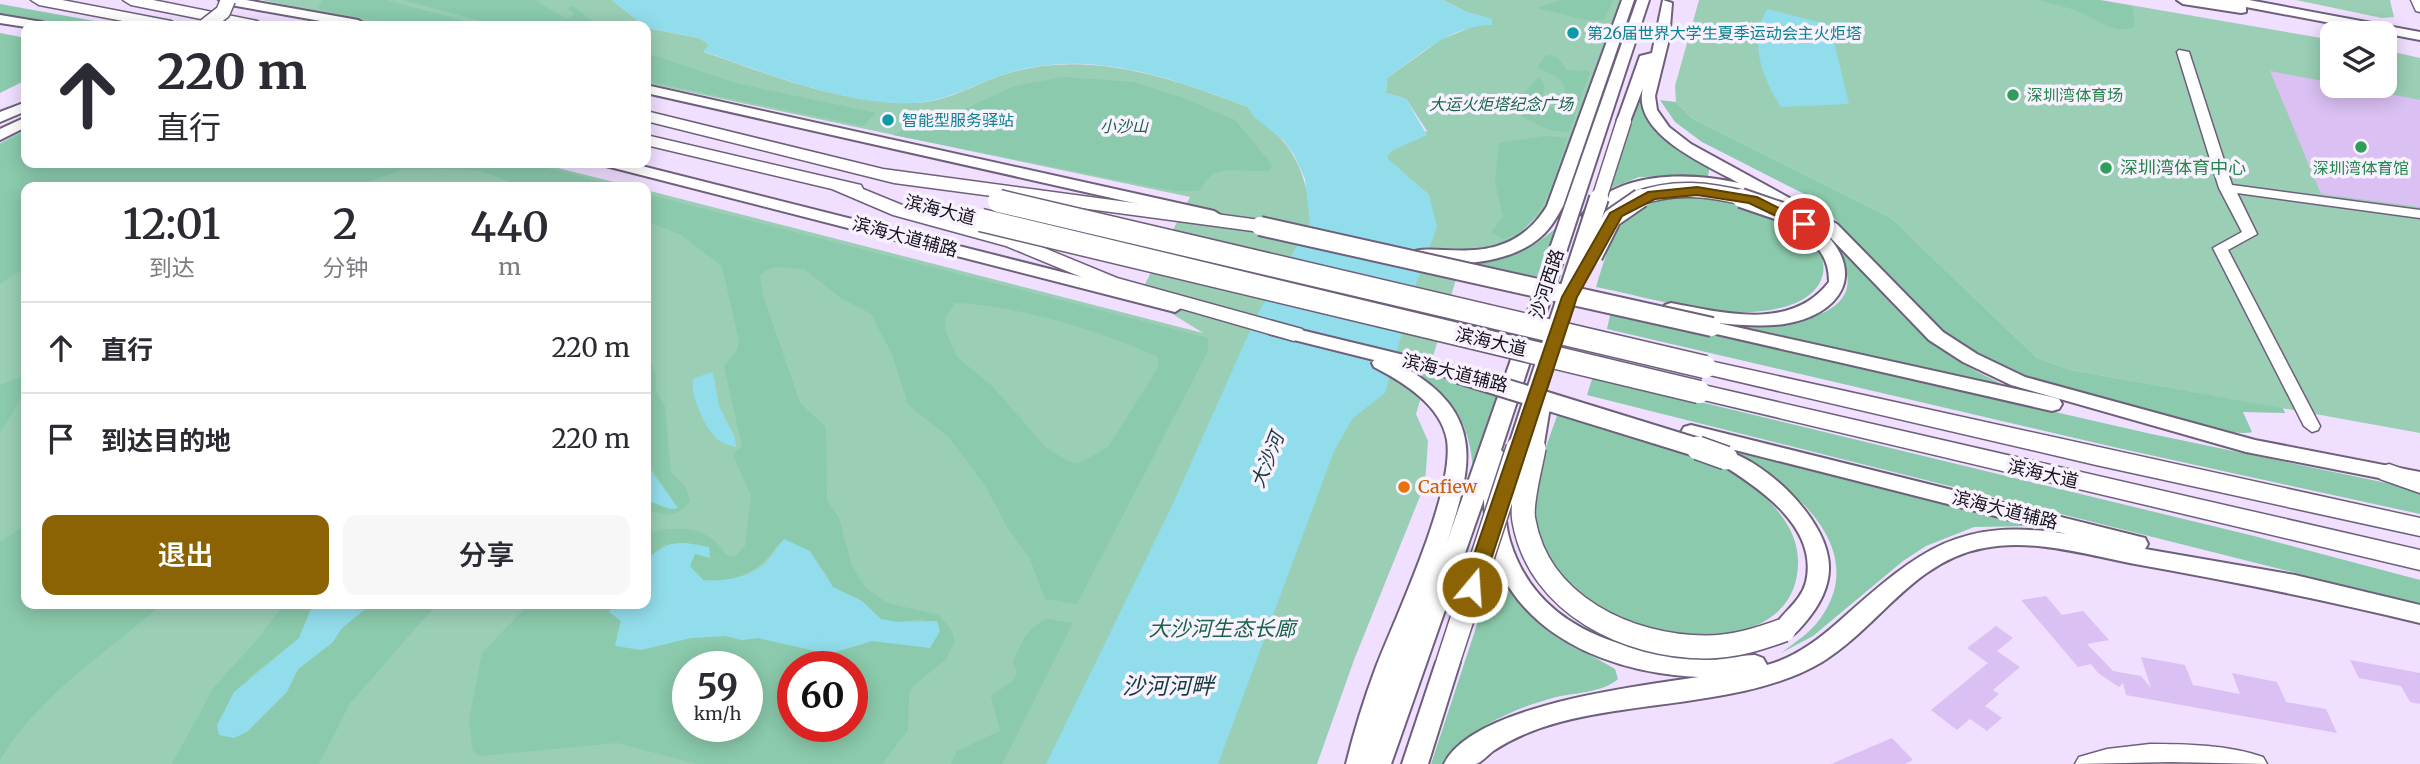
<!DOCTYPE html>
<html lang="zh">
<meta charset="utf-8">
<style>
:root{--surface:#fff;--page:#f7f7f7;--text:#2b2b33;--muted:#7c7c81;--line:#e1e1e2;--accent:#8b6304}
body{margin:0;font-family:Merriweather,"Noto Sans SC",serif;background:var(--page);color:var(--text);height:100vh;display:flex;flex-direction:column;font-size:26px;white-space:nowrap}
*{box-sizing:border-box;margin:0}
p{font-size:23px;color:var(--muted)}
.icon{flex:none;width:38px;height:38px;fill:none;stroke:currentColor;stroke-width:2;stroke-linecap:round;stroke-linejoin:round}
.map{position:relative;flex:1;overflow:hidden}
.drawer{position:absolute;left:21px;top:182px;width:630px;height:427px;display:flex;flex-direction:column;background:var(--surface);border-radius:14px;box-shadow:0 4px 18px #0003}
.drawer>*{flex:none}
.guide{position:absolute;left:21px;top:21px;width:630px;height:147px;border-radius:14px;box-shadow:0 4px 18px #0003;background:#fff;color:var(--text);overflow:hidden}
.buttons{position:absolute;left:2320px;top:21px;display:grid;gap:14px}
.buttons a{display:grid;place-items:center;width:77px;height:77px;border-radius:14px;background:var(--surface);box-shadow:0 4px 18px #0003;font-size:35px}
.speed{position:absolute;left:672px;top:651px;display:flex;gap:14px;font-size:35px;font-weight:700;text-align:center}
.speed>*{display:grid;place-content:center;width:91px;height:91px;border-radius:50%;background:var(--surface);box-shadow:0 4px 18px #0003;line-height:1}
.speed small{font-size:18px;font-weight:400}
.speed .limit{border:10px solid #d22;background:#fff;color:#111}
.pin{position:absolute;display:grid;place-items:center;width:60px;height:60px;color:#fff;margin:-30px;border:4px solid #fff;border-radius:50%;box-shadow:0 2px 7px #0007}
.me{position:absolute;width:77px;margin:-38px;rotate:18deg;stroke-linejoin:round;filter:drop-shadow(0 0 5px #0008)}
.turn{display:flex;align-items:center;gap:24px;height:147px;padding:0 21px;font-size:32px}
.turn .icon{width:91px;height:91px;stroke-width:2.5}
.turn b{display:block;font-size:49px;line-height:60px}
.eta{display:flex;justify-content:space-evenly;align-items:center;height:119px;text-align:center}
.eta b{font-size:42px;font-weight:600;line-height:49px}
.action{display:flex;gap:14px;margin-top:auto;padding:14px 21px}
.action a{flex:1;height:80px;border-radius:14px;background:var(--accent);color:#fff;font-size:28px;font-weight:600;line-height:80px;text-align:center}
.action a+a{background:var(--page);color:var(--text)}
ul{padding:0;list-style:none}
li{display:flex;align-items:center;gap:21px;height:91px;padding:0 21px;border-top:2px solid var(--line)}
li div{flex:1}
li b{display:block;font-size:26px}
li em{font-style:normal}
.map>svg:first-child{display:block}
</style>
<div class="map">
<svg width="2420" height="764" viewBox="0 0 2420 764">
<rect width="100%" height="100%" fill="#f0dfff"/>
<path fill="#9aceb5" fill-rule="evenodd" d="M262 0H612L647 28 699 38 709 44 704 52C768 74 840 103 910 103 949 104 979 80 1016 71 1096 51 1174 79 1248 107 1255 119 1266 125 1276 134 1297 153 1304 177 1310 204L1429 195 1386 158 1391 151 1427 131 1406 99 1386 93 1387 78 1440 40 1491 19 1466 12 1443 0H1622L1547 207 1516 237 1486 249 1464 252 1416 414 1428 441 1425 484 1354 660 1317 764H0V143L26 129V163H538L634 187H26V604H646V190L1203 333 1158 305 1145 284 1190 197 646 83V26H382ZM688 667H747V726H688ZM793 667H852V726H793Z
M1699 0H2101L2333 40V86H2385V50L2420 58V433L2071 370 2037 358 1891 218 1693 119 1676 102 1675 86Z
M2296 0H2390L2394 17 2382 18Z"/>
<path fill="#8bcaac" fill-rule="evenodd" d="M322 0H386L485 26H397L318 9Z
M402 0H534L567 19 575 14 567 8 573 6 599 26H500Z
M1561 0H1613L1604 20H1586L1537 8Z
M2039 0H2096L2132 6 2135 26C2117 36 2098 20 2082 13 2069 7 2053 4 2039 0Z
M0 4 122 26H57L0 16Z
M0 33 26 38V80L0 93Z
M646 53 735 83 876 113 863 126 646 81Z
M1551 55 1557 57 1567 70 1590 71 1569 132 1549 130 1502 107 1515 102 1539 77 1544 85 1543 103 1546 107H1554C1576 84 1561 77 1537 68L1545 56Z
M1064 77 1133 82 1183 98 1235 120 1273 166 1268 171 1227 170 1213 173 1198 191H1175L893 135 901 131 902 118 960 111 1015 86Z
M1640 95C1645 132 1681 147 1710 165L1708 176 1639 177 1611 188Z
M1660 100 1676 102 1693 119 1891 218 2037 358 2071 370 2283 408 2285 413 2243 412 2252 432C2227 440 2062 393 2029 381 1996 369 1960 347 1933 324L1818 201 1702 142 1675 122Z
M26 131V163H527L622 187H524L480 171 445 169 401 170 355 187H26V267L0 284V145Z
M1545 136 1567 138C1555 174 1545 227 1503 239L1492 232 1503 216 1495 182 1499 143Z
M646 194 1208 338V351L1077 604 1045 599 1030 559 1007 527 986 487 949 437 908 405 892 354 871 314 841 298 804 269 777 267 766 270 760 275 763 295 800 403 826 427 827 500 839 518 852 567 865 587 887 603 939 615 952 631 955 641 946 659 912 687 909 695 908 730 882 764H697L617 743 480 756 473 751 469 721 482 653 529 604H614L610 612 621 621 616 636 641 650 691 638 725 636 742 640 758 638 829 654 872 641 930 648 923 619 897 622 881 619 862 601 832 587 826 573 777 546C758 572 736 584 703 580L690 566 695 554 665 544 646 560V533C678 526 707 524 726 555L734 557 745 546 751 496 733 455 742 446 724 366 736 352 739 341 722 266 681 235 646 221ZM955 303C1012 304 1106 332 1158 357V368L1108 447 1080 463 1067 461 1045 447 992 386 957 357 945 330 946 317ZM688 667H747V726H688ZM793 667H852V726H793Z
M1685 196C1719 199 1751 205 1783 219 1834 241 1841 294 1780 308 1722 322 1653 298 1596 287 1613 230 1621 203 1685 196Z
M1560 224 1542 278 1463 262C1502 259 1532 252 1560 224Z
M1817 225C1850 252 1873 285 1902 315 1937 352 1976 373 2022 393L1708 321C1777 332 1907 321 1817 225Z
M1611 311 2147 433 2420 490V514L2118 448 1607 329Z
M646 350 655 372 656 391 665 407 671 472 685 486 690 501C676 519 667 515 646 511V500L670 509 677 507 646 459Z
M1425 373 1501 396 1473 472C1471 429 1457 402 1422 377Z
M26 375V390L0 433V385Z
M1593 376 2258 537 2420 580V604L1587 395Z
M1558 413C1611 430 1687 445 1734 474 1763 492 1797 522 1798 560 1801 684 1553 642 1536 522 1530 484 1546 448 1558 413Z
M1712 443 2042 526 1974 527 1926 546 1903 561 1813 636 1781 653C1797 641 1814 630 1824 613 1872 537 1770 468 1712 443Z
M26 524V604H162C106 654 39 694 0 760V542Z
M1497 564C1523 619 1564 640 1615 669L1618 679C1604 692 1575 693 1556 697 1515 708 1468 728 1442 764H1431Z
M284 604H313L299 638 247 679 287 692 298 670 333 642 341 629 371 604H437L350 703 319 764H172L214 687 256 641Z
M1048 619 1073 623 1002 764H951L957 751 1000 731 991 696 1014 680 1017 672 1013 662C1021 643 1028 626 1048 619Z"/>
<path fill="#92ddeb" d="M612 0H1443L1466 12 1492 19V25C1451 25 1418 56 1387 78L1386 93 1406 99 1427 135 1391 151 1387 158 1429 195 1437 227 1416 284 1385 393 1353 418 1334 451 1218 764H1046L1171 508 1257 315 1310 223 1305 179 1294 155 1284 141 1253 116 1248 107C1174 79 1096 50 1015 71 981 80 951 101 914 103 852 107 762 72 703 51L709 44 699 38 647 28Z
M1767 9 1830 25 1849 104 1781 107C1762 77 1748 42 1767 9Z
M713 372 719 406 735 437 736 447C729 445 722 444 716 438 705 427 688 392 694 378Z
M646 459 648 467 678 508 670 509 646 500Z
M784 539 810 551 833 587 862 601 881 619 897 622 937 621 940 631 930 648 872 641 829 654 758 638 742 640 725 636 691 638 641 650 615 646 621 621 609 612 614 604H646V560C670 539 679 541 709 547L710 558 695 554 690 566 703 580C722 582 747 578 763 565 771 558 776 547 784 539Z
M313 604H371L341 629 333 642 298 669 287 692 247 732 234 738 219 735 217 725 234 692 299 638Z"/>
<path fill="#dbc0f3" d="M2270 71 2333 83V86H2349L2420 100V207L2321 194Z
M2046 596 2062 615 2083 611 2109 640 2087 644 2113 671 2141 676 2151 688 2141 657 2185 665 2193 685 2240 694 2232 673 2277 682 2286 702 2326 709 2337 733 2126 695 2123 683 2119 687 2098 673 2091 664 2078 667 2021 600Z
M1996 626 2013 638 1997 651 2020 667 1993 690 1999 694 1985 706 2002 718 1987 731 1970 719 1957 730 1931 710 1988 663 1967 648Z
M2350 660 2420 673V704L2410 702 2401 686 2359 678Z
M1892 738 1913 760 1905 764H1831Z"/>
<g fill="none" stroke-linecap="round" stroke-linejoin="round">
<defs>
<path id="minor" d="M2411 0H2420V12L2416 11Z
M2179 50 2189 52 2232 185 2420 210V218L2237 193 2257 234 2228 250 2320 426 2318 430 2312 432 2304 426 2213 248 2242 232 2219 188 2177 52Z
M2150 744C2187 744 2229 745 2263 757L2267 764 2171 762 2075 764 2079 757 2107 749Z"/>
<path id="major" d="M219 0H246L358 20 365 24 349 26 225 4Z
M1622 0H1634L1563 206C1556 219 1549 231 1537 240 1505 265 1448 268 1411 259L1408 255C1426 236 1503 278 1547 206Z
M1637 0H1649L1501 450 1507 456C1505 484 1502 514 1510 541 1542 646 1661 662 1755 655L1763 658 1767 665C1797 657 1822 637 1844 617 1920 550 1959 517 2066 534L1684 437 1681 432 1684 427 1691 425 2137 536 2145 538 2148 544 2145 549 2295 575 2420 605V623C2325 600 2231 581 2135 564 2087 555 2033 538 1984 548 1913 561 1879 627 1822 662 1750 705 1642 700 1560 722 1537 728 1513 738 1493 751 1488 755 1482 762 1476 764 1467 764 1453 764 1444 764 1472 705 1640 686 1699 677 1591 672 1486 620 1484 499L1391 764H1346C1354 731 1364 699 1376 667 1396 616 1455 491 1447 440 1441 405 1403 382 1374 367L1372 363 1374 360 1270 334 1267 330 1276 324 1466 370 1469 374 1459 380 1404 367C1485 414 1473 464 1447 542Z
M1663 0 1672 3 1669 39 1655 96 1657 110 1669 127 1691 144 1837 224 1943 332 1977 354 2025 377 2255 440 2420 472V486L2246 452 2011 385 1963 362 1929 340 1825 232 1822 230C1868 274 1840 315 1784 324 1762 327 1740 325 1718 323L2052 397 2059 399 2062 404 2059 409 2052 411 1712 333 1703 327 1711 322 1665 313 1662 309 1665 305 1671 303C1724 313 1792 331 1829 282 1829 249 1809 242 1790 220L1796 215C1787 210 1770 196 1759 194 1698 187 1647 174 1596 218H1584L1582 215C1617 170 1689 172 1739 183 1707 165 1631 134 1643 88L1629 124 1624 125 1617 121 1640 56 1652 53Z
M2177 0H2249L2420 32V40L2246 7V12L2241 13 2183 4Z
M0 15 42 22 49 26 26 27 0 23Z
M646 85 1214 211 1222 216 1214 221 646 93Z
M26 102V111L0 122V112Z
M26 117V127L0 140V129Z
M604 163H630L1181 302 1184 306 1175 312 606 166Z
M1726 451C1766 462 1821 515 1828 557 1833 583 1819 607 1803 625 1794 635 1789 641 1776 637L1772 630C1782 612 1801 602 1806 582 1819 527 1758 487 1719 463L1716 458 1719 453Z
M1448 652 1456 655 1460 662 1428 764H1402L1436 662 1440 655Z"/>
<path id="highway" d="M31 0H62L171 21 179 26H149L39 5Z
M123 0H153L257 21 265 26H236L131 5Z
M646 111 883 169 1260 220 1270 226 1260 232 894 183 646 121Z
M646 135 861 185 863 189 907 207 1020 238 1117 278 1302 329 1305 334 1294 341 1103 286 1006 246 893 215 832 189 646 145Z
M1705 360 2420 518V536L2096 465 1697 372 1694 367 1697 362Z
M1699 384 2420 550V570L1691 397 1688 392 1691 387Z
M2389 464 2420 475V493L2380 479 2377 473 2380 467Z"/>
</defs>
<use href="#minor" stroke="#6e607b" stroke-width="3"/>
<use href="#major" stroke="#6e607b" stroke-width="4"/>
<use href="#highway" stroke="#6e607b" stroke-width="3"/>
<use href="#minor" fill="#fff" fill-rule="evenodd"/>
<use href="#major" fill="#fff" fill-rule="evenodd"/>
<use href="#highway" fill="#fff" fill-rule="evenodd"/>
<defs>
<path id="major-bridge-far2" d="M205 26 223 12 228 0
M1599 199 1624 121
M1636 199C1674 185 1709 189 1748 199"/>
<path id="major-bridge-far1" d="M1741 198 1788 214
M1260 226 1712 327
M1593 256 1612 218 1641 198
M1459 374 1702 449
M1517 449 1599 198
M1534 449 1541 406"/>
<path id="major-bridge" d="M1534 448C1531 467 1520 504 1524 521 1539 605 1628 647 1706 647 1734 647 1759 639 1784 630
M1698 448 1726 458
M1448 662 1518 448"/>
<path id="highway-bridge" d="M999 201 1705 367
M981 220 1699 392"/>
</defs>
<use href="#major-bridge-far2" stroke="#6e607b" stroke-width="17" stroke-linecap="butt"/>
<use href="#major-bridge-far1" stroke="#6e607b" stroke-width="22" stroke-linecap="butt"/>
<use href="#major-bridge" stroke="#6e607b" stroke-width="26" stroke-linecap="butt"/>
<use href="#highway-bridge" stroke="#6e607b" stroke-width="25" stroke-linecap="butt"/>
<use href="#major-bridge-far2" stroke="#fff" stroke-width="14"/>
<use href="#major-bridge-far1" stroke="#fff" stroke-width="18"/>
<use href="#major-bridge" stroke="#fff" stroke-width="23"/>
<use href="#highway-bridge" stroke="#fff" stroke-width="22"/>
</g>
<path fill="#8b6304" stroke="#5a4003" stroke-width="2" d="M1697 187 1757 197 1811 224 1799 227 1749 203 1697 195 1655 199 1622 216 1577 297 1482 587 1472 594 1466 592 1463 587 1562 297 1610 213 1648 192Z"/>
<g fill="#0f9aa8" stroke="#f8f1fe" stroke-width="2.5">
<circle cx="1573" cy="33" r="7"/>
<circle cx="888" cy="120" r="7"/>
</g>
<g fill="#2e9e5b" stroke="#f8f1fe" stroke-width="2.5">
<circle cx="2013" cy="95" r="7"/>
<circle cx="2361" cy="147" r="7"/>
<circle cx="2106" cy="168" r="7"/>
</g>
<circle fill="#e8710a" stroke="#f8f1fe" stroke-width="2.5" cx="1404" cy="487" r="7"/>
<g text-anchor="middle" stroke-width="7" stroke-linejoin="round" paint-order="stroke">
<g font-size="16" fill="#0d838f" stroke="#f8f1fe" text-anchor="start">
<text x="1587" y="39">第26届世界大学生夏季运动会主火炬塔</text>
<text x="902" y="126">智能型服务驿站</text>
</g>
<g font-size="16" fill="#27864d" stroke="#f8f1fe" text-anchor="start">
<text x="2027" y="101">深圳湾体育场</text>
<text x="2361" y="174" text-anchor="middle">深圳湾体育馆</text>
</g>
<g font-size="16" font-style="italic" fill="#1a6449" stroke="#f8f1fe">
<text x="1501" y="110">大运火炬塔纪念广场</text>
<text x="1124" y="132">小沙山</text>
</g>
<g font-size="18" fill="#27864d" stroke="#f8f1fe" text-anchor="start">
<text x="2120" y="174">深圳湾体育中心</text>
</g>
<g font-size="18" fill="#16111b" stroke="#f8f1fe">
<text transform="translate(940 210) rotate(14)" y="6">滨海大道</text>
<text transform="translate(905 237) rotate(15)" y="6">滨海大道辅路</text>
<text transform="translate(1547 284) rotate(-72)" y="6">沙河西路</text>
<text transform="translate(1491 342) rotate(13)" y="6">滨海大道</text>
<text transform="translate(1455 373) rotate(14)" y="6">滨海大道辅路</text>
<text transform="translate(2043 474) rotate(13)" y="6">滨海大道</text>
<text transform="translate(2005 510) rotate(14)" y="6">滨海大道辅路</text>
</g>
<g font-size="18" fill="#c56008" stroke="#f8f1fe" text-anchor="start">
<text x="1418" y="493">Cafiew</text>
</g>
<g font-size="19" font-style="italic" fill="#173b41" stroke="#f8f1fe">
<text transform="translate(1267 460) rotate(-68)" y="7">大沙河</text>
</g>
<g font-size="21" font-style="italic" fill="#1a6449" stroke="#f8f1fe">
<text x="1222" y="636">大沙河生态长廊</text>
</g>
<g font-size="23" font-style="italic" fill="#173b41" stroke="#f8f1fe">
<text x="1168" y="694">沙河河畔</text>
</g>
</g>
</svg>
<div class="buttons">
<a><svg class="icon" aria-label="layers" viewBox="0 0 24 24"><path d="M12 4l9 5-9 5-9-5zM3 14l9 5 9-5"/></svg></a>
</div>
<div class="speed"><div>59<small>km/h</small></div><div class="limit">60</div></div>
<div class="pin" style="left:1804px;top:224px;background:#d93025"><svg class="icon" aria-label="arrive" viewBox="0 0 24 24"><path d="M6 21V4h12l-3 4 3 4H6"/></svg></div>
<svg class="me" style="left:1472px;top:587px" viewBox="-20 -20 40 40"><circle r="17" fill="#8b6304" stroke="#fff" stroke-width="3"/><path d="M0-11L8 9 0 5-8 9z" fill="#fff"/></svg>
<div class="guide">
<div class="turn"><svg class="icon" aria-label="ahead" viewBox="0 0 24 24"><path d="M12 20V5M6 11l6-6 6 6"/></svg><div><b>220 m</b>直行</div></div>
</div>
<section class="drawer">
<div class="eta">
<div><b>12:01</b><p>到达</p></div>
<div><b>2</b><p>分钟</p></div>
<div><b>440</b><p>m</p></div>
</div>
<ul>
<li><svg class="icon" aria-label="ahead" viewBox="0 0 24 24"><path d="M12 20V5M6 11l6-6 6 6"/></svg><div><b>直行</b></div><em>220 m</em></li>
<li><svg class="icon" aria-label="arrive" viewBox="0 0 24 24"><path d="M6 21V4h12l-3 4 3 4H6"/></svg><div><b>到达目的地</b></div><em>220 m</em></li>
</ul>
<div class="action"><a>退出</a><a>分享</a></div>
</section>
</div>
